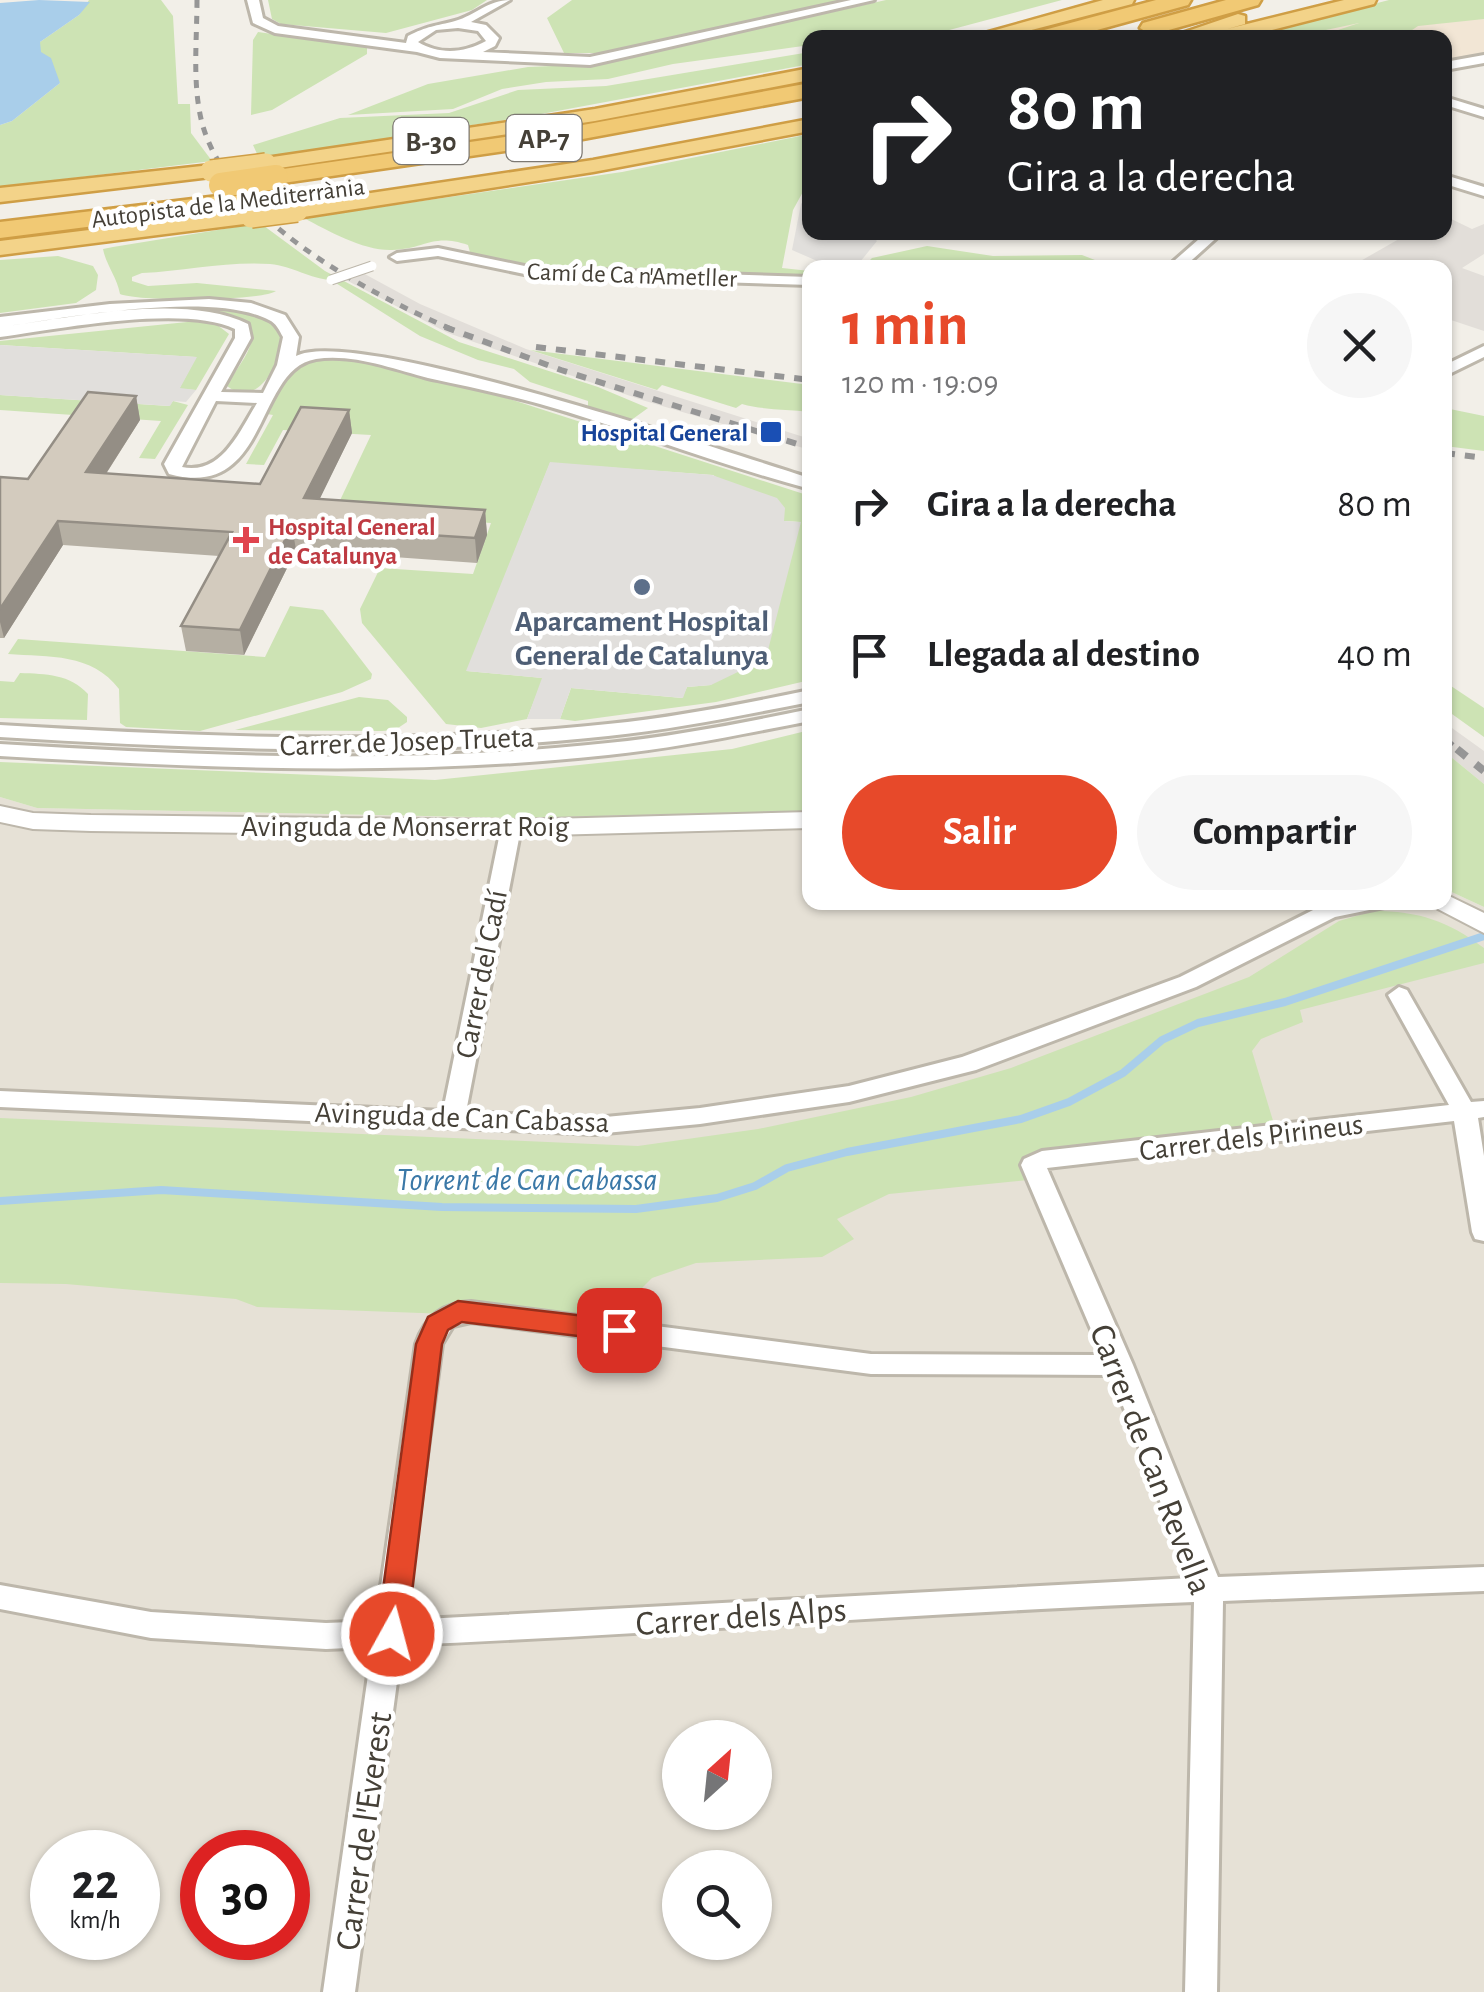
<!DOCTYPE html>
<html lang="es">
<meta charset="utf-8">
<style>
:root{--surface:#fff;--page:#f6f6f6;--text:#202124;--muted:#757577;--accent:#e7492a}
body{margin:0;font-family:"Alegreya Sans",sans-serif;background:var(--page);color:var(--text);height:100vh;display:flex;flex-direction:column;font-size:38px;white-space:nowrap}
*{box-sizing:border-box;margin:0}
p{font-size:32px;color:var(--muted)}
.icon{flex:none;width:55px;height:55px;fill:none;stroke:currentColor;stroke-width:2;stroke-linecap:round;stroke-linejoin:round}
.map{position:relative;flex:1;overflow:hidden}
.drawer{position:absolute;left:802px;top:260px;width:650px;height:650px;display:flex;flex-direction:column;background:var(--surface);border-radius:20px;box-shadow:0 2px 8px #0004}
.drawer>*{flex:none}
.hud{position:absolute;left:802px;top:30px;width:650px;height:210px;border-radius:20px;box-shadow:0 2px 8px #0004;background:#202124;color:#fff;overflow:hidden}
.needle{width:65px;rotate:27deg}
.tools{position:absolute;left:662px;top:1720px;display:grid;gap:20px}
.tools a{display:grid;place-items:center;width:110px;height:110px;border-radius:50%;background:var(--surface);box-shadow:0 2px 8px #0004;font-size:50px}
.speed{position:absolute;left:30px;top:1830px;display:flex;gap:20px;font-size:50px;font-weight:700;text-align:center}
.speed>*{display:grid;place-content:center;width:130px;height:130px;border-radius:50%;background:var(--surface);box-shadow:0 2px 8px #0004;line-height:1}
.speed small{font-size:25px;font-weight:400}
.speed .limit{border:15px solid #d22;background:#fff;color:#111}
.pin{position:absolute;display:grid;place-items:center;width:85px;height:85px;color:#fff;margin:-42px;border-radius:20px;box-shadow:0 5px 15px #0006}
.me{position:absolute;width:110px;margin:-55px;rotate:7deg;stroke-linejoin:round;filter:drop-shadow(0 0 8px #0008)}
.turn{display:flex;align-items:center;gap:35px;height:210px;padding:0 40px;font-size:45px}
.turn .icon{width:130px;height:130px;stroke-width:2.5}
.turn b{display:block;font-size:70px;line-height:85px}
.round{display:grid;place-items:center;flex:none;width:105px;height:105px;border-radius:52px;background:var(--page)}
.headline{display:flex;align-items:center;justify-content:space-between;height:170px;padding:0 40px}
h1{font-size:60px;font-weight:700;line-height:75px;color:var(--accent)}
.action{display:flex;gap:20px;margin-top:auto;padding:20px 40px}
.action a{flex:1;height:115px;border-radius:60px;background:var(--accent);color:#fff;font-size:40px;font-weight:700;line-height:115px;text-align:center}
.action a+a{background:var(--page);color:var(--text)}
ul{padding:0;list-style:none}
li{display:flex;align-items:center;gap:30px;height:150px;padding:0 40px}
li div{flex:1}
li b{display:block;font-size:38px}
li em{font-style:normal}
.map>svg:first-child{display:block}
</style>
<div class="map">
<svg width="1484" height="1992" viewBox="0 0 1484 1992">
<rect width="100%" height="100%" fill="#f2efe8"/>
<path fill="#e6e1d6" fill-rule="evenodd" d="M0 797 37 808 517 818 810 811V902H1445V889L1484 907V1992H0ZM680 1738H755V1812H680ZM52 1852H138V1938H52ZM202 1852H288V1938H202ZM680 1868H755V1942H680Z"/>
<path fill="#f2e6d5" d="M1484 0V59L1445 66V38H1293L1357 22Z"/>
<path fill="#e2ded9" d="M1445 216 1472 229 1484 224V254L1462 268 1484 276V331L1445 318V268L1350 267 1406 235 1402 233 1445 232Z
M361 272 420 304 526 349 810 439V450L642 400 448 333 344 279Z
M1445 723 1484 751V784L1445 752Z"/>
<path fill="#cde3b4" d="M89 0H161L173 16 178 104H190L191 133 212 161 0 187V125L12 121 60 83 40 52V42L79 15Z
M268 0H487L472 10 386 33 281 24 272 19Z
M572 0H840L601 53H564L547 18Z
M886 0H1062L923 37 854 34 810 38V45L673 64 608 79 546 82 502 89 453 109 348 115 428 84 528 67 599 64Z
M1389 0H1484V19L1418 26 1402 37H1317L1359 23 1293 37 1243 38Z
M258 32 357 46 367 48V54L272 110 251 115 253 40Z
M810 52V64L525 117 259 158 253 145 340 118 449 113 518 90 606 86Z
M810 134V179L793 210 782 268 810 271V277L507 263 471 256 468 245C432 233 426 249 392 250 364 251 328 231 304 218L622 172Z
M260 223 325 271 459 342 598 387 648 408 630 421 588 407V401L530 382 514 369 478 360 420 336 331 280C310 279 293 266 270 264 228 261 185 271 142 273L132 277V281L148 286 197 283 276 291C262 301 140 302 120 294 117 277 106 265 103 249L113 247Z
M927 246 993 256 1082 255 1113 267H863L872 258Z
M58 256 93 266 98 275 96 290 76 303 0 313V260Z
M204 305C234 306 266 311 284 336 281 362 258 410 227 386 237 365 262 344 247 321L201 310H147Z
M197 321 216 324 229 334 196 390 179 389 196 357 0 345V341Z
M530 350 810 385V412C786 409 763 410 742 404L736 408 662 385 657 390Z
M330 357 368 363 503 397 810 496V680L716 702 575 721 560 719 571 688 682 698 687 687 711 685 800 522 784 521 713 475 550 463 467 671 543 678 527 719 481 728 446 724 362 623 360 609 380 568 473 574 491 523 334 513 371 435 283 430 264 465 246 464 273 415 267 414C285 382 290 362 330 357Z
M0 395 169 406 173 401 188 405 155 459 139 458 161 421 0 410Z
M1445 408 1484 416V451L1445 446Z
M290 606 323 610 372 674 371 679 342 692 200 731 126 727 120 723 119 689C92 653 49 657 8 654L18 639 265 657Z
M20 673C46 674 70 674 88 694L87 720 0 718V681L14 682Z
M1445 682 1484 708V737L1445 709Z
M359 697 388 700 407 717V722L395 730 382 731 235 730Z
M810 730V811L517 818 37 808 0 797V762L435 780 732 749Z
M1445 752 1484 784V907L1445 889Z
M1373 911C1419 911 1448 921 1484 948V963L1300 1010 1303 1022 1261 1039 1252 1051 1277 1134 1043 1160 1037 1179 889 1194 837 1219 854 1239 822 1257 696 1263 652 1278 610 1320 257 1307 236 1299 66 1284 0 1283V1118L638 1146 758 1129 911 1097 1011 1068 1249 977 1339 921Z"/>
<path fill="#e1dfdc" d="M810 191V232L869 233 877 241 856 267H831L792 250 801 204Z
M0 345 197 357 180 388 196 390 186 402 173 401 170 406 0 395Z
M550 462 712 475 777 498 785 508 784 521 801 522 767 654 751 652 740 671 711 685 687 687 683 698 571 688 560 719H527L542 678 466 671Z"/>
<path fill="#a9ceea" d="M39 0 90 2 79 15 40 42 41 52 51 58 60 83 12 121 0 125V3Z"/>
<g fill="none" stroke-linecap="round" stroke-linejoin="round">
<path stroke="#a9ceea" stroke-width="8" d="M0 1201 161 1190 442 1207 636 1209 717 1198 755 1186 787 1168 847 1152 1021 1119 1069 1102 1123 1073 1162 1040 1198 1023 1285 1002 1484 936"/>
<defs>
<path id="minor" d="M247 0H259L263 18 278 26 406 43 408 36C427 26 436 26 455 21 476 15 488 0 510 0L471 22 486 25 499 38 495 46 483 52 590 57 851 0H874L590 65 440 58 417 52 275 33 253 23ZM458 28 478 31 486 41C464 53 440 55 418 42L436 30Z
M1484 55V63L1445 70V62Z
M1445 97 1484 109V117L1445 105Z
M1445 175 1484 187V196L1445 184Z
M1207 232H1223L1183 268H1166Z
M438 248 534 268 810 277V285L534 276 438 256 397 261 390 257 397 253Z
M209 299 251 303 285 315 299 337 296 356C355 325 729 453 810 478V489C719 465 631 430 540 404 503 394 465 386 428 378 394 369 352 353 316 359 254 369 270 502 169 474L164 464 235 338V329C184 304 58 329 0 337V327C70 318 184 292 248 324L251 338 221 392 263 393 277 365 283 337C279 330 276 323 269 320 211 290 66 318 0 327V317L110 304ZM216 401 257 403C239 432 222 475 182 467Z
M1484 346V357L1445 376V365Z
M810 690V702C743 715 676 729 608 736 405 758 202 749 0 737V725C202 737 405 746 608 724 676 717 743 704 810 690Z
M810 709V721C743 734 676 748 608 755 405 777 203 768 0 756V744C203 756 405 765 608 743 676 736 743 723 810 709Z
M511 822 521 828 466 1112 595 1118 700 1108 849 1086 962 1057 1180 977 1321 906 1386 902 1384 907 1335 917 1196 987 976 1070 849 1102 700 1124 595 1134 0 1107V1091L443 1111 501 828Z
M1399 987 1407 990 1471 1102 1484 1101V1117L1478 1118 1484 1156V1241L1475 1239 1472 1232 1454 1121 1047 1168 1133 1365 1218 1577 1484 1567V1591L1223 1601 1217 1992H1185L1194 1602C930 1612 666 1634 402 1645L355 1992H323L372 1647 326 1649 151 1638 0 1609V1585L151 1612 326 1623 376 1621 416 1344C425 1317 442 1303 471 1302L871 1354 1102 1355 1021 1165 1024 1159 1042 1151 1449 1105 1388 995ZM471 1322 871 1374 1111 1375 1190 1578 405 1620 442 1344 453 1326Z"/>
<path id="tertiary" d="M0 806 33 813 91 815 511 820 810 812V828L511 836 91 831 33 829 0 822Z
M1445 894 1484 913V933L1436 908 1432 902H1445Z"/>
<path id="trunk" d="M1103 0H1134L1132 4 1001 38H967Z
M1344 0H1376L1374 4 1240 38H1167L1238 14 1245 16V24L1227 29Z
M810 68V80L595 121 266 170 255 164 266 158 595 109Z
M810 119V131L593 172 297 218 286 211 297 204 593 160Z
M211 165 219 166 222 171 219 176 0 202V188Z
M251 210 259 212 262 217 259 222 0 255V241Z"/>
<path id="motorway" d="M1156 0H1191L1188 5 1068 38H1030L1033 33Z
M1226 0H1261L1258 5 1151 35 1140 28 1143 23Z
M810 83V97L561 143 276 184 264 177 276 170 561 129Z
M235 194 248 202 244 207 0 238V222Z"/>
</defs>
<use href="#minor" stroke="#bdb7ab" stroke-width="6"/>
<use href="#tertiary" stroke="#bdb7ab" stroke-width="4"/>
<use href="#trunk" stroke="#cf9e45" stroke-width="5"/>
<use href="#motorway" stroke="#cf9e45" stroke-width="5"/>
<use href="#minor" fill="#fff" fill-rule="evenodd"/>
<use href="#tertiary" fill="#fff" fill-rule="evenodd"/>
<use href="#trunk" fill="#f3d389" fill-rule="evenodd"/>
<use href="#motorway" fill="#f1c974" fill-rule="evenodd"/>
<path stroke="#969696" stroke-width="5" stroke-dasharray="8 8" stroke-linecap="butt" d="M197 0C197 40 192 84 202 123 228 220 366 292 451 329"/>
<path stroke="#969696" stroke-width="6" stroke-dasharray="10 10" stroke-linecap="butt" d="M445 327 561 370 810 448
M536 347 810 380
M1445 453 1484 458
M1445 739 1460 752"/>
<path stroke="#969696" stroke-width="8" stroke-dasharray="12 12" stroke-linecap="butt" d="M1457 749 1484 771"/>
<defs>
<path id="pedestrian-bridge" d="M331 280 372 266"/>
<path id="trunk-bridge" d="M211 171 266 164
M251 217 297 211"/>
<path id="motorway-bridge" d="M221 185 276 177"/>
</defs>
<use href="#pedestrian-bridge" stroke="#bdb7ab" stroke-width="11" stroke-linecap="butt"/>
<use href="#trunk-bridge" stroke="#cf9e45" stroke-width="24" stroke-linecap="butt"/>
<use href="#motorway-bridge" stroke="#cf9e45" stroke-width="26" stroke-linecap="butt"/>
<use href="#pedestrian-bridge" stroke="#fff" stroke-width="9"/>
<use href="#trunk-bridge" stroke="#f3d389" stroke-width="21"/>
<use href="#motorway-bridge" stroke="#f1c974" stroke-width="24"/>
</g>
<path fill="#b5afa3" d="M136 396 140 420 106 474 260 484 349 410 352 433 319 499 485 510 487 535 477 563 296 550 244 655 186 651 181 626 219 556 63 545 4 638H0V477L28 479Z"/>
<path fill="#948e85" d="M136 396 140 420 91 497 86 472Z
M349 410 352 433 308 523 304 498Z
M485 510 487 535 477 563 475 538Z
M58 521 63 545 4 638 0 622V609Z
M292 526 296 550 244 655 240 630Z"/>
<path fill="#d3cbbe" stroke="#948e85" stroke-width="2.5" d="M88 392 136 396 86 472 260 484 301 407 349 410 304 498 485 510 475 538 292 526 240 630 181 626 232 532 58 521 0 609V477L28 479Z"/>
<path fill="#e7492a" stroke="#962f1b" stroke-width="2.5" d="M458 1301 619 1320 628 1323 632 1330 628 1338 619 1341 462 1322 448 1330 442 1344 407 1634 402 1643 392 1646 381 1643 377 1634 416 1344 428 1317Z"/>
<rect fill="#1a4fb4" stroke="#fff" stroke-width="4" x="759" y="420" width="24" height="24" rx="5"/>
<path fill="#e0444e" stroke="#fff" stroke-width="4" d="M241 525h10v10h10v10h-10v10h-10v-10h-10v-10h10z"/>
<circle fill="#5c6f8a" stroke="#fff" stroke-width="4" cx="642" cy="587" r="10"/>
<g text-anchor="middle" stroke-width="9" stroke-linejoin="round" paint-order="stroke">
<g font-size="25" fill="#454037" stroke="#fff">
<text transform="translate(228 202) rotate(-7)" y="9">Autopista de la Mediterrània</text>
<text transform="translate(632 274) rotate(2)" y="9">Camí de Ca n'Ametller</text>
</g>
<g font-size="25" font-weight="bold" fill="#164399" stroke="#fff" text-anchor="end">
<text x="748" y="441">Hospital General</text>
</g>
<g font-size="25" font-weight="bold" fill="#be3a42" stroke="#fff" text-anchor="start">
<text x="268" y="535">Hospital General<tspan x="268" dy="29">de Catalunya</tspan></text>
</g>
<g fill="#fff" stroke="#7d7973" stroke-width="2.5">
<rect x="506.5" y="115" width="75" height="46" rx="8"/>
<rect x="393.5" y="118" width="75" height="46" rx="8"/>
</g>
<g font-size="28" font-weight="bold" fill="#454037">
<text x="544" y="148">AP-7</text>
<text x="431" y="151">B-30</text>
</g>
<g font-size="30" font-weight="bold" fill="#4e5e75" stroke="#fff">
<text x="642" y="631">Aparcament Hospital<tspan x="642" dy="34">General de Catalunya</tspan></text>
</g>
<g font-size="30" fill="#454037" stroke="#fff">
<text transform="translate(407 741) rotate(-2)" y="10">Carrer de Josep Trueta</text>
<text x="405" y="836">Avinguda de Monserrat Roig</text>
<text transform="translate(481 974) rotate(-79)" y="10">Carrer del Cadí</text>
<text transform="translate(462 1117) rotate(2)" y="10">Avinguda de Can Cabassa</text>
<text transform="translate(1251 1137) rotate(-7)" y="10">Carrer dels Pirineus</text>
</g>
<g font-size="32" font-style="italic" fill="#3a78a7" stroke="#fff">
<text x="527" y="1190">Torrent de Can Cabassa</text>
</g>
<g font-size="35" fill="#454037" stroke="#fff">
<text transform="translate(1152 1459) rotate(69)" y="12">Carrer de Can Revella</text>
<text transform="translate(741 1616) rotate(-4)" y="12">Carrer dels Alps</text>
<text transform="translate(363 1831) rotate(-82)" y="12">Carrer de l'Everest</text>
</g>
</g>
</svg>
<div class="tools">
<a><svg class="needle" viewBox="-14 -14 28 28"><path d="M0-13l5 13h-10z" fill="#e53935"/><path d="M0 13l5-13h-10z" fill="#757577"/></svg></a>
<a><svg class="icon" aria-label="search" viewBox="0 0 24 24"><circle cx="10" cy="10" r="6"/><path d="M15 15l6 6"/></svg></a>
</div>
<div class="speed"><div>22<small>km/h</small></div><div class="limit">30</div></div>
<div class="pin" style="left:619px;top:1330px;background:#d93025"><svg class="icon" aria-label="arrive" viewBox="0 0 24 24"><path d="M6 21V4h12l-3 4 3 4H6"/></svg></div>
<svg class="me" style="left:392px;top:1634px" viewBox="-20 -20 40 40"><circle r="17" fill="#e7492a" stroke="#fff" stroke-width="3"/><path d="M0-11L8 9 0 5-8 9z" fill="#fff"/></svg>
<div class="hud">
<div class="turn"><svg class="icon" aria-label="right" viewBox="0 0 24 24"><path d="M7 20v-9h11M14 6l5 5-5 5"/></svg><div><b>80 m</b>Gira a la derecha</div></div>
</div>
<section class="drawer">
<div class="headline"><div><h1>1 min</h1><p>120 m · 19:09</p></div><a class="round"><svg class="icon" aria-label="close" viewBox="0 0 24 24"><path d="M6 6l12 12M18 6L6 18"/></svg></a></div>
<ul>
<li><svg class="icon" aria-label="right" viewBox="0 0 24 24"><path d="M7 20v-9h11M14 6l5 5-5 5"/></svg><div><b>Gira a la derecha</b></div><em>80 m</em></li>
<li><svg class="icon" aria-label="arrive" viewBox="0 0 24 24"><path d="M6 21V4h12l-3 4 3 4H6"/></svg><div><b>Llegada al destino</b></div><em>40 m</em></li>
</ul>
<div class="action"><a>Salir</a><a>Compartir</a></div>
</section>
</div>
